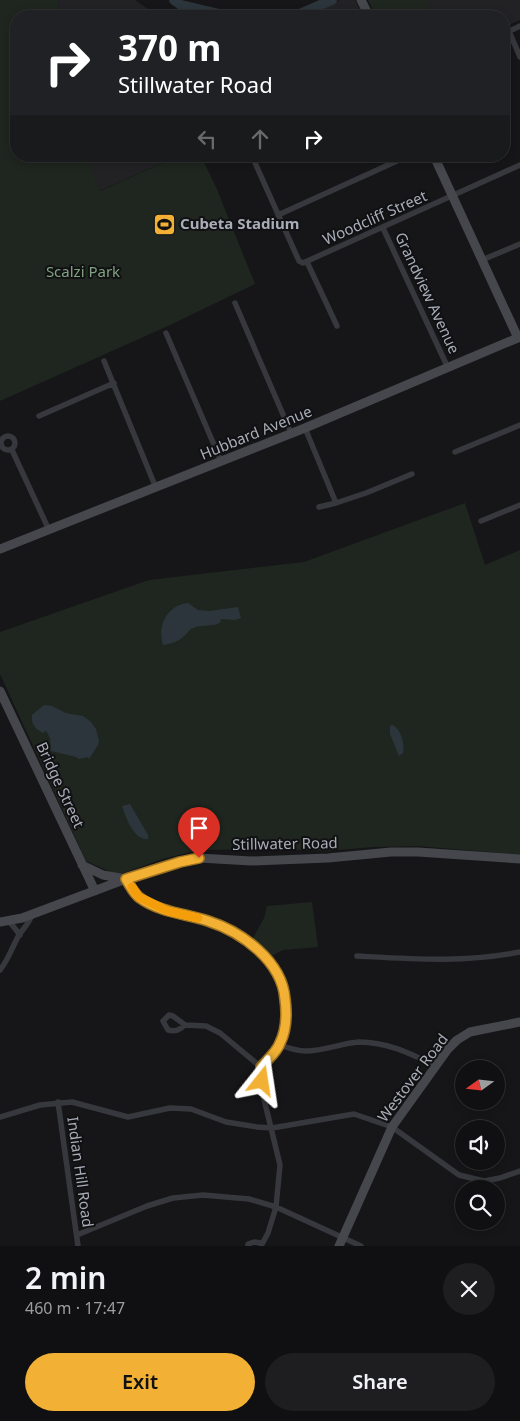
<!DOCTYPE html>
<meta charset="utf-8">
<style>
:root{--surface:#101012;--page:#1e1e20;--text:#f1f3f6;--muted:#9c9d9f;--line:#303032;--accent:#f2b134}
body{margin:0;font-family:"Noto Sans",sans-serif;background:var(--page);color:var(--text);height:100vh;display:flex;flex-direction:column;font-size:19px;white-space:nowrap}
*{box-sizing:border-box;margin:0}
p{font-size:16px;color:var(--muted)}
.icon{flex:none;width:28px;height:28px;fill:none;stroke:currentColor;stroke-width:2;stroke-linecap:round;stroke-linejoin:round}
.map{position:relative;height:1246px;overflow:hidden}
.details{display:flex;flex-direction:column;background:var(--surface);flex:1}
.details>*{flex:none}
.banner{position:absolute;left:10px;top:10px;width:500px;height:152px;border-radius:20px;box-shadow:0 2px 8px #0003,0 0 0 1px var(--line);background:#202124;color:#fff;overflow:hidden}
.needle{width:32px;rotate:255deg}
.fabs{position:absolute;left:455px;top:1060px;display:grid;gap:10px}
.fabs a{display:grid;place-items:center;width:50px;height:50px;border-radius:50%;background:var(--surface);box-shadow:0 2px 8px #0003,0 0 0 1px var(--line);font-size:25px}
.pin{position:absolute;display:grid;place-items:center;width:42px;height:42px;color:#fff;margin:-51px -21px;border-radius:50% 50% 50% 0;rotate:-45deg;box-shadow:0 0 5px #0007}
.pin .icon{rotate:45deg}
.me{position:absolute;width:55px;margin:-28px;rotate:15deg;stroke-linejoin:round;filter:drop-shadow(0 0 4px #0008)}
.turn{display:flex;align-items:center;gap:18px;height:105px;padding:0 25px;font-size:22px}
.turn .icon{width:65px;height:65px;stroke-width:2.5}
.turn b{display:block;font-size:35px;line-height:42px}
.lanes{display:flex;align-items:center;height:48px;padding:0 25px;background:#0003;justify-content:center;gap:25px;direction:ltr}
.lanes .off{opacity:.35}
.round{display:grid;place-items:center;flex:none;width:52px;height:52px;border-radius:26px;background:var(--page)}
.headline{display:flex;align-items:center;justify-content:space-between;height:85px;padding:0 25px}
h1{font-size:30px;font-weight:600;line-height:38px}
.primary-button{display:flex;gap:10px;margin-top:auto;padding:10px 25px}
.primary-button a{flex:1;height:58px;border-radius:30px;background:var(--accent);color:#111;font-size:20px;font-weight:600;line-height:58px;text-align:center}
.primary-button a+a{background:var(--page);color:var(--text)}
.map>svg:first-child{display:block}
</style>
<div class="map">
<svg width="520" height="1246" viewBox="0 0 520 1246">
<rect width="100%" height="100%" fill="#161618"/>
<path fill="#222225" d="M59 0H135L152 12 167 16H56Z
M340 0H355L363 16H305Z
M368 0H520V20L504 27V16H376Z
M87 156H178L99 191Z"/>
<path fill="#1e261f" d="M0 0H59L56 16H16V156H87L100 191 178 156H201L216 187 255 284 168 326 0 401Z
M368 0H427L435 16H376Z
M465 503 485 565 520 550V855L418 846 374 847 325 851 272 849 199 850 162 859 118 875 86 861 0 674V632L149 580 304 562Z
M312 902 318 947 283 950 270 957 252 940 264 918 267 906Z"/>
<path fill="#2c353c" d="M188 603 198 610 210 611 238 607 241 618 235 620 221 619 220 623C211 627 200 624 191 629 188 631 188 633 185 635 180 641 171 644 163 645 157 626 167 605 188 603Z
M44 705 52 706 66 713 83 716 91 722 96 729 99 741 98 745 89 759 88 757 79 759 76 757 51 751 50 738 46 731 43 733C35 729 31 724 32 715Z
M393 725C401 730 405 744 403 753L399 756 390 734V726Z
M130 804 148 835V839C133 840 126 817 122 806Z"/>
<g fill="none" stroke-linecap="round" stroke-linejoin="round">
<path stroke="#2c353c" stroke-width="10" d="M174 0 181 5 228 16
M295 16 332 0"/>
<path stroke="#37383d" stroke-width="5.5" d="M509 31 520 57
M504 34 520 26
M252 156 299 261 303 263 520 165
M278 215 408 156
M383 228 448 368
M482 260 520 244
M307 262 337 326
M235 303 291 433
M166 333 221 461
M104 361 156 488
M39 416 114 383
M305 428 336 503 319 507
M1 443a7 7 0 1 1 14 0a7 7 0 1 1-14 0Z
M12 450 49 530
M455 452 520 425
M336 503 366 493 412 474
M481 521 520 505
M126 879C130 885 134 894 140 898 158 911 187 914 208 921 242 932 281 961 285 999 287 1014 287 1029 280 1044 277 1052 267 1060 261 1067L263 1095 280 1165 276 1207 268 1233 261 1246
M9 921 20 935
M357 956C412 959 465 963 520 952
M0 970C9 959 12 947 19 935 24 928 29 923 32 915
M185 1025C179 1030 176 1032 168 1030L163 1021 169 1015 173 1016 185 1025 206 1026 220 1033 261 1067
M280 1045C288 1048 297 1051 306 1051 324 1051 342 1043 359 1042 388 1042 411 1054 436 1066
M58 1102 78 1246
M0 1117 40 1105 72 1102 128 1117 170 1108 191 1109 226 1122 257 1127 272 1128 354 1114 392 1127 459 1175 484 1181 500 1178 520 1171
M77 1235 147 1206 173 1198 203 1195 249 1199 276 1207 361 1246
M248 1246V1244L254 1242 262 1243"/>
<path stroke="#45474d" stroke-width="9" d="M361 0 369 16
M434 156 518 338
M0 549 305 428 520 337
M0 691 95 891
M82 865 103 875 126 879
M0 922 22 918 126 879 180 862 199 858 251 861 328 858 391 852H418L520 859
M339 1246 392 1127 448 1049 457 1040 470 1032 520 1022"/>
</g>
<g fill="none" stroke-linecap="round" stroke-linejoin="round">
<defs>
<path id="route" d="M199 858 180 862 126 879C130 885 134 894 140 898 159 912 186 914 208 921 242 932 282 961 285 999 287 1014 287 1029 280 1043 277 1052 267 1060 261 1067L262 1081"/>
</defs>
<use href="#route" stroke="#9d7322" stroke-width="12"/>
<use href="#route" stroke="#f2b134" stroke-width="9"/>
<path stroke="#f59e0b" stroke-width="9" d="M132 887 139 897 168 911 198 918"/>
</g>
<defs>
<symbol id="stadium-square" viewBox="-11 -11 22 22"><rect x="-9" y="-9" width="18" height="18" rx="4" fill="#f2b134" stroke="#111113"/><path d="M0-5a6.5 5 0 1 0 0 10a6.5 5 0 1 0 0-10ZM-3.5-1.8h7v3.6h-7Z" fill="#111"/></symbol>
</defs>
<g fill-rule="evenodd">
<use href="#stadium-square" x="152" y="212" width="25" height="25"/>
</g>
<g text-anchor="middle" stroke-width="4" stroke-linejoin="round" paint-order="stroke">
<g font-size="15" fill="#a8adb8" stroke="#111113">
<text transform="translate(375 218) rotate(-24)" y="5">Woodcliff Street</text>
<text transform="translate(427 293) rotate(65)" y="5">Grandview Avenue</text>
<text transform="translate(256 433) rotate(-22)" y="5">Hubbard Avenue</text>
<text transform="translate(60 785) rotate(65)" y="5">Bridge Street</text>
<text transform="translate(285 844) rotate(-1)" y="5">Stillwater Road</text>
<text transform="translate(413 1078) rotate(-53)" y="5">Westover Road</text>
<text transform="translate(80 1172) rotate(82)" y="5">Indian Hill Road</text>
</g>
<g font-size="15" font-weight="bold" fill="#a8adb8" stroke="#111113" text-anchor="start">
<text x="180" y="229">Cubeta Stadium</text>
</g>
<g font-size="15" fill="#7fa381" stroke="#111113">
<text x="83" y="277">Scalzi Park</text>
</g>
</g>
</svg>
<div class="fabs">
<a><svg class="needle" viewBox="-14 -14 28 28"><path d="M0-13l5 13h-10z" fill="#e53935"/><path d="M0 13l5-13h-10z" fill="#9c9d9f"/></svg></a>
<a><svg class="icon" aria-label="sound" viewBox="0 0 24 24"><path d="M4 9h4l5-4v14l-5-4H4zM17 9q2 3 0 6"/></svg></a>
<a><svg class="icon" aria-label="search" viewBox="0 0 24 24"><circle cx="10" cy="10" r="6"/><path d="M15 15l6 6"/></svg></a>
</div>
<div class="pin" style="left:199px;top:858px;background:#d93025"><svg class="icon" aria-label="arrive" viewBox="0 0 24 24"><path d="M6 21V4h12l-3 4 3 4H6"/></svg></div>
<svg class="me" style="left:262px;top:1081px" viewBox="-20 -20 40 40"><path d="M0-17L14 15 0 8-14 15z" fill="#f2b134" stroke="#fff" stroke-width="4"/></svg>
<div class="banner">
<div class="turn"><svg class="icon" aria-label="right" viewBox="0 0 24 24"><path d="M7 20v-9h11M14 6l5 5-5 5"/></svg><div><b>370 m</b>Stillwater Road</div></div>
<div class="lanes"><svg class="icon off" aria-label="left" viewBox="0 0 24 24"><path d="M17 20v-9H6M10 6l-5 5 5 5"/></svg><svg class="icon off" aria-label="ahead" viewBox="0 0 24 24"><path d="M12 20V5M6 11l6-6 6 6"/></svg><svg class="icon" aria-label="right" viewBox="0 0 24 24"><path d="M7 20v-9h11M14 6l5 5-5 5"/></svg></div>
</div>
</div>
<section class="details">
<div class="headline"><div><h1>2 min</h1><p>460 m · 17:47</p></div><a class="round"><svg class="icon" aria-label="close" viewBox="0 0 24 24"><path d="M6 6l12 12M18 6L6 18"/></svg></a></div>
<div class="primary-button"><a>Exit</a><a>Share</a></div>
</section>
